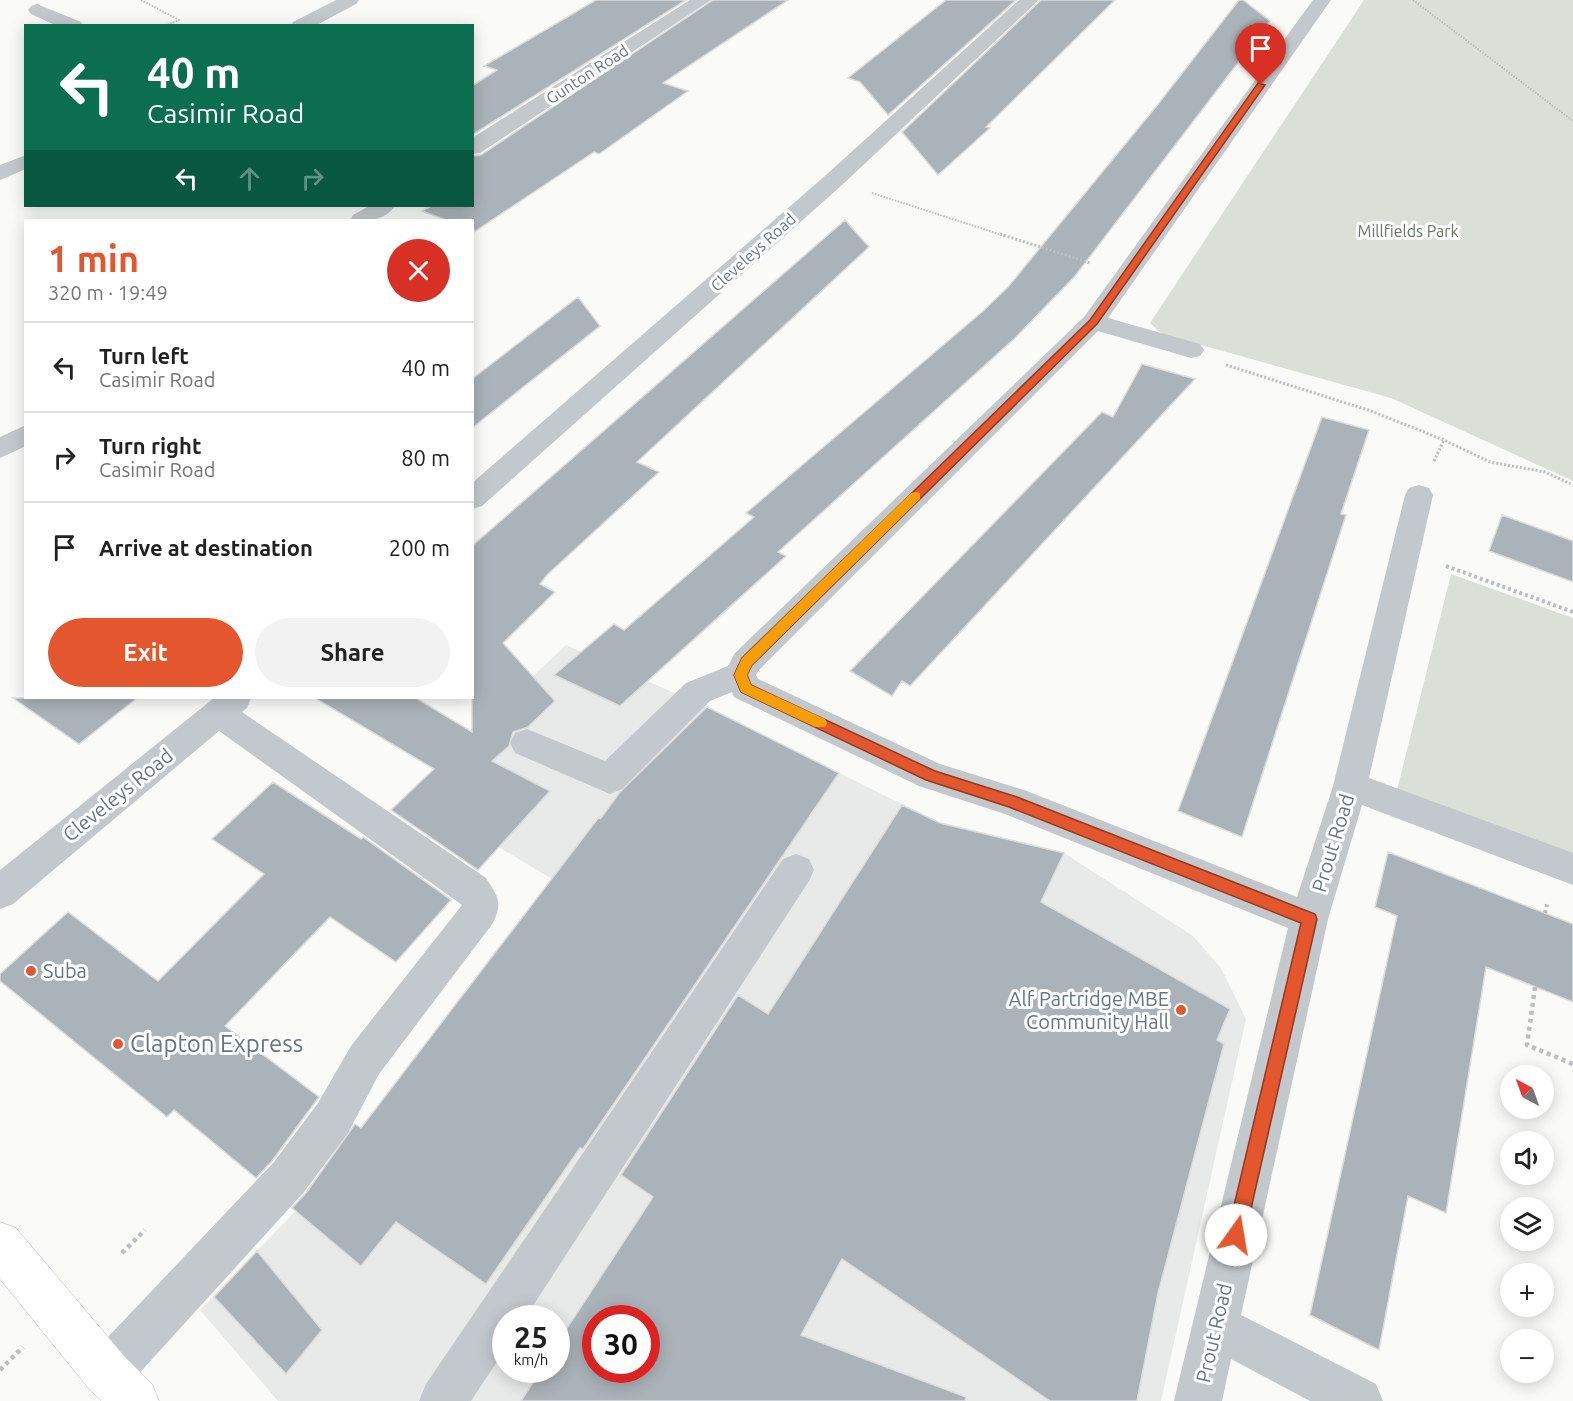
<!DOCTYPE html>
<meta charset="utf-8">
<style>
:root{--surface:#fff;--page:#f2f2f2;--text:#222;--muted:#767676;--line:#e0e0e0;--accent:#e4572e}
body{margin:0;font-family:Ubuntu,sans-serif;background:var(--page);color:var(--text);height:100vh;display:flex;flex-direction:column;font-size:22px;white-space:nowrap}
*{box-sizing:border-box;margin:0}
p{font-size:20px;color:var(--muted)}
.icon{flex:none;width:33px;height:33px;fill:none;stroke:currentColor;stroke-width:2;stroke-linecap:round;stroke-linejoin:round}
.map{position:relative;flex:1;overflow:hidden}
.sheet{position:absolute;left:24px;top:219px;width:450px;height:480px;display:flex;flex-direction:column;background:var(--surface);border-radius:0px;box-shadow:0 3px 15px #0003}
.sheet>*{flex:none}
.banner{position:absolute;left:24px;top:24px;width:450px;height:183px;border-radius:0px;box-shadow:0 3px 15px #0003;background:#0b6e4f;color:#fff;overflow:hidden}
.needle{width:39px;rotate:319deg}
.tools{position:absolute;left:1500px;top:1065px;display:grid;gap:12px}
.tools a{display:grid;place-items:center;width:54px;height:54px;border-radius:50%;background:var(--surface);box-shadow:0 3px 15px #0003;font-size:30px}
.speed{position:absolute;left:492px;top:1305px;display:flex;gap:12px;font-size:30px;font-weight:700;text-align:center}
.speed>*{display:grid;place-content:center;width:78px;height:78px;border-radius:50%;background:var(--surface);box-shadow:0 3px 15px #0003;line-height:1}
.speed small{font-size:15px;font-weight:400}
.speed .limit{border:9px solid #d22;background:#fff;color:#111}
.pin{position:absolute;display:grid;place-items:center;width:51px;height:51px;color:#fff;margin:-62px -26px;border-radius:50% 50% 50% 0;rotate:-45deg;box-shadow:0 0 6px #0007}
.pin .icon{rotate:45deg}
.me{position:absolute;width:66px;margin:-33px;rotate:13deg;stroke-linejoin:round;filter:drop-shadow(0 0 4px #0008)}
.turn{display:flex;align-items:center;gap:21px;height:126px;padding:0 24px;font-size:27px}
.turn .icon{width:78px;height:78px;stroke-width:2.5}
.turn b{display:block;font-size:42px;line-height:51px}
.lanes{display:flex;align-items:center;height:57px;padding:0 24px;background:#0003;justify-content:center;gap:30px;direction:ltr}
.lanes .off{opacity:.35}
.round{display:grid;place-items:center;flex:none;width:63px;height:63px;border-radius:32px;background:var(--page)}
.head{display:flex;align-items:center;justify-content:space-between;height:102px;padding:0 24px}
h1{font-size:36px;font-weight:600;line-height:45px;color:var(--accent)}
.primary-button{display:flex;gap:12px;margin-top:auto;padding:12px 24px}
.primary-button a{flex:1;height:69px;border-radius:36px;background:var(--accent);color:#fff;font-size:24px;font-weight:600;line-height:69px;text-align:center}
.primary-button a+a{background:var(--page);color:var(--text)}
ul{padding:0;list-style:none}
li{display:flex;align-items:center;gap:18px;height:90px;padding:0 24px;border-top:2px solid var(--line)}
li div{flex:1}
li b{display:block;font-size:22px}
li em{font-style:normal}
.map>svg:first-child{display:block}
</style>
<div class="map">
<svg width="1573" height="1401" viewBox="0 0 1573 1401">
<rect width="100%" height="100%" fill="#fafaf8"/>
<path fill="#e8e9e9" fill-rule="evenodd" d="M566 645 706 707 940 823 1064 853 1193 936 1221 968 1246 1019 1161 1401H278L200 1310 309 1197 552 879 409 793ZM506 1318H556V1370H506ZM596 1318H646V1370H596Z"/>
<path fill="#dadfd7" d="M1364 0H1573V481L1391 398 1162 334 1150 323Z
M1451 574 1573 618V854L1397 790Z"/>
<path fill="#aab3b9" stroke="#dcdcda" stroke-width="1.5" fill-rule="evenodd" d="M596 0H686L472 135V86L497 70 484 66Z
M713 0H788L663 83 688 91 599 154 594 152 474 232 472 220H446L422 211 431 206H472V156L481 155Z
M946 0H1016L888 115 860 82 848 78Z
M1041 0H1115L986 127 990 128 938 175 902 132Z
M1239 0H1243L1270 21 1075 276 1015 338 778 552 786 556 620 706 554 675 614 624 624 630 754 517 746 513 982 312 1008 287 1159 103Z
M845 220 869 247 637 462 659 472 547 575 540 584 555 592 503 643 555 701 528 727 513 732 509 746 492 761 550 791 478 870 391 810 434 769 315 698H416L472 732V546Z
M578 297 600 326 472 428V379Z
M1142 364 1195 379 910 686 902 681 892 696 850 671 1102 412 1113 417Z
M1322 417 1369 430 1341 514 1346 515 1242 837 1178 811Z
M1502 515 1573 541V582L1489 551Z
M13 698H137L79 744Z
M707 707 839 773 583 1149 580 1148 486 1284 396 1222 361 1266 292 1208 306 1193 355 1124 361 1128 599 817 601 818 620 792Z
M273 782 361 839 363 837 451 900 396 962 330 917 225 1026 319 1097 272 1161 256 1178 174 1110 167 1117 0 981V974L68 912 158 981 264 874 212 839Z
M902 805 940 823 1064 853 1041 902 1230 1009 1217 1040 1224 1044 1158 1293 1137 1401H1050L842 1259 801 1335 966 1397 965 1401H521L541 1370H556V1345L653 1197 621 1175 738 995 768 1014ZM596 1318H646V1370H596Z
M1388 852 1573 924V1002L1486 967 1446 1213 1408 1196 1379 1350 1310 1315 1397 916 1375 907Z
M257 1251 322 1330 286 1374 214 1297Z"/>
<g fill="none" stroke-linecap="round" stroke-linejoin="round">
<defs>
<path id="highway" d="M0 1222 16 1228 124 1356 152 1384 159 1401H101L90 1390 0 1279Z"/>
</defs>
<use href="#highway" stroke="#b4b9bd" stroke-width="1"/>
<path stroke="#bbbfc2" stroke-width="2" stroke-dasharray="1.5 1.5" stroke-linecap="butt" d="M141 0 179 20 165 26
M1413 0 1573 121
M872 193 1005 236"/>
<path stroke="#bbbfc2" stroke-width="3" stroke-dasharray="2 2" stroke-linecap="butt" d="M1000 234 1090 263
M1226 365 1371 411 1444 440 1490 462 1545 472 1573 485
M1434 461 1444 440"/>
<path stroke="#bbbfc2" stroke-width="4" stroke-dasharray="3 3" stroke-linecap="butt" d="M1446 566 1573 612
M1545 913 1547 904"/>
<path stroke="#bbbfc2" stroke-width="4.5" stroke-dasharray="4 4" stroke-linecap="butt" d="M1535 987 1527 1045 1573 1064
M122 1253 145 1230
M0 1370 23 1347"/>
<path fill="#c3c8cc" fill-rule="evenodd" d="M336 0H359L356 4 315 26H291L293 22Z
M690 0H711L480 153 472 154V138Z
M1019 0H1039L842 185 482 506 472 509V483L826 175Z
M1313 0H1331L1108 318 1200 344 1204 350 1200 356 1191 358 1098 331 759 670 756 675 758 679 940 764 1024 790 1297 897 1333 786 1405 495 1409 488 1419 485 1429 488 1433 495 1369 778 1573 853V885L1362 805 1328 919 1241 1315 1376 1384 1383 1401H1310L1231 1359 1222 1401H1174L1288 928 1005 814 919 786 734 697 732 692 710 701 622 789 610 794 515 753 510 743 515 733 527 729 605 761 686 683 728 666 735 653 1084 317Z
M37 4 81 22 83 26H57L31 14 28 10 31 6Z
M26 155V169L0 180V165Z
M369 206H395C384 222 367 220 350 220L353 215Z
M26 425V446L0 458V437Z
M214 698H251L247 708 242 712 486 878C498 897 503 902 493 923L379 1074 348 1133 304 1192 124 1390 107 1397 90 1390 83 1373 90 1356 274 1162 318 1103 351 1046 462 905 219 731 13 904 0 909V870Z
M796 854 809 859 814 870 809 881 525 1318H506V1348L471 1401H419L426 1384 783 859Z"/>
<use href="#highway" fill="#fff" fill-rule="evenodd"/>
</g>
<path fill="#e4572e" stroke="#94391e" stroke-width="1.5" d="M1258 83 1265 85 1097 324 752 665 747 675 751 685 935 771 1017 797 1315 914 1317 919 1245 1235 1243 1242 1236 1244 1230 1242 1227 1235 1301 923 1009 807 926 780 741 692 734 675 742 658 1090 320Z"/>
<path fill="#f59e0b" d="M916 492 920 493V499L752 665 747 675 751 685 825 719 827 723 825 727H815L741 692 734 675 742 658 911 493Z"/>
<g fill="#e4572e" stroke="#fff" stroke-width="2">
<circle cx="31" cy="971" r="6"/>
<circle cx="1181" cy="1010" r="6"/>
<circle cx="118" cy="1044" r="6"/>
</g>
<g text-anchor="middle" stroke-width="6" stroke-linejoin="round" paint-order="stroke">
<g font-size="16" fill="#657683" stroke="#fff">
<text transform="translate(587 74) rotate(-33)" y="6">Gunton Road</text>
<text transform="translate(753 252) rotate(-42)" y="6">Cleveleys Road</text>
</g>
<g font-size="16" fill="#687a64" stroke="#fff">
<text x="1408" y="237">Millfields Park</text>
</g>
<g font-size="20" fill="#657683" stroke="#fff">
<text transform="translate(118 795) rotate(-39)" y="7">Cleveleys Road</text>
<text transform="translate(1333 843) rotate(-73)" y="7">Prout Road</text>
<text transform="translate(1214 1333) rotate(-77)" y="7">Prout Road</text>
</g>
<g font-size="20" fill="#657683" stroke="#fff" text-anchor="start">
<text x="43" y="978">Suba</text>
<text x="1169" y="1006" text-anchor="end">Alf Partridge MBE<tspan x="1169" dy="23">Community Hall</tspan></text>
</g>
<g font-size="24" fill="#657683" stroke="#fff" text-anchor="start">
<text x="130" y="1052">Clapton Express</text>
</g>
</g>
</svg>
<div class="tools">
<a><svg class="needle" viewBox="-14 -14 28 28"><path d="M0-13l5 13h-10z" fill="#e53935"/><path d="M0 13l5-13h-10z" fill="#767676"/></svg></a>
<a><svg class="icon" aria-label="sound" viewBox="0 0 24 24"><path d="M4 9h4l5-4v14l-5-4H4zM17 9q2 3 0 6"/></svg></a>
<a><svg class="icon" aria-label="layers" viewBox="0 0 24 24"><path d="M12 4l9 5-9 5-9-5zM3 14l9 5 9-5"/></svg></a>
<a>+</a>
<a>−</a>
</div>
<div class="speed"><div>25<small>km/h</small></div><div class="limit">30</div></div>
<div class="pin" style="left:1261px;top:85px;background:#d93025"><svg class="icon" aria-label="arrive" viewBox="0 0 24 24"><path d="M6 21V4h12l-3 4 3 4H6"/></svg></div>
<svg class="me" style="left:1236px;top:1235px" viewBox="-20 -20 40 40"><circle r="19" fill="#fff"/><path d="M0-13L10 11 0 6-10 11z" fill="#e4572e"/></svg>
<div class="banner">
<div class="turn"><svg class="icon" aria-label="left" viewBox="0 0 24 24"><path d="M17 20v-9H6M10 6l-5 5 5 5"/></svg><div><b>40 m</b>Casimir Road</div></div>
<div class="lanes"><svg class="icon" aria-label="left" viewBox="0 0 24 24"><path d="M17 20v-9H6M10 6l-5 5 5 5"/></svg><svg class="icon off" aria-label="ahead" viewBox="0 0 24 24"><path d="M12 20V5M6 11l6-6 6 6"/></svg><svg class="icon off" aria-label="right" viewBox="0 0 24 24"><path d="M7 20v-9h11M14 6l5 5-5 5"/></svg></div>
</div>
<section class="sheet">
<div class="head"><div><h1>1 min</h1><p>320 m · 19:49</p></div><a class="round" style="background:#d93025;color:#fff"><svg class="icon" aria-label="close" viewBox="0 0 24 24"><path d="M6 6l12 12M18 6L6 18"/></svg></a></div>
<ul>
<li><svg class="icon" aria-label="left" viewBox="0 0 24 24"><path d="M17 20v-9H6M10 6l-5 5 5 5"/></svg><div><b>Turn left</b><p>Casimir Road</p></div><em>40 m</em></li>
<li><svg class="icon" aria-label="right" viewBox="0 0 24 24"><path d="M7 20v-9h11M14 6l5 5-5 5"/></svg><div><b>Turn right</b><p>Casimir Road</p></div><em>80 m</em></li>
<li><svg class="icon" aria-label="arrive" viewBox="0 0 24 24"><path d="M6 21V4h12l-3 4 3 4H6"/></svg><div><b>Arrive at destination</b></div><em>200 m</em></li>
</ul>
<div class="primary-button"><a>Exit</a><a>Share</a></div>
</section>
</div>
